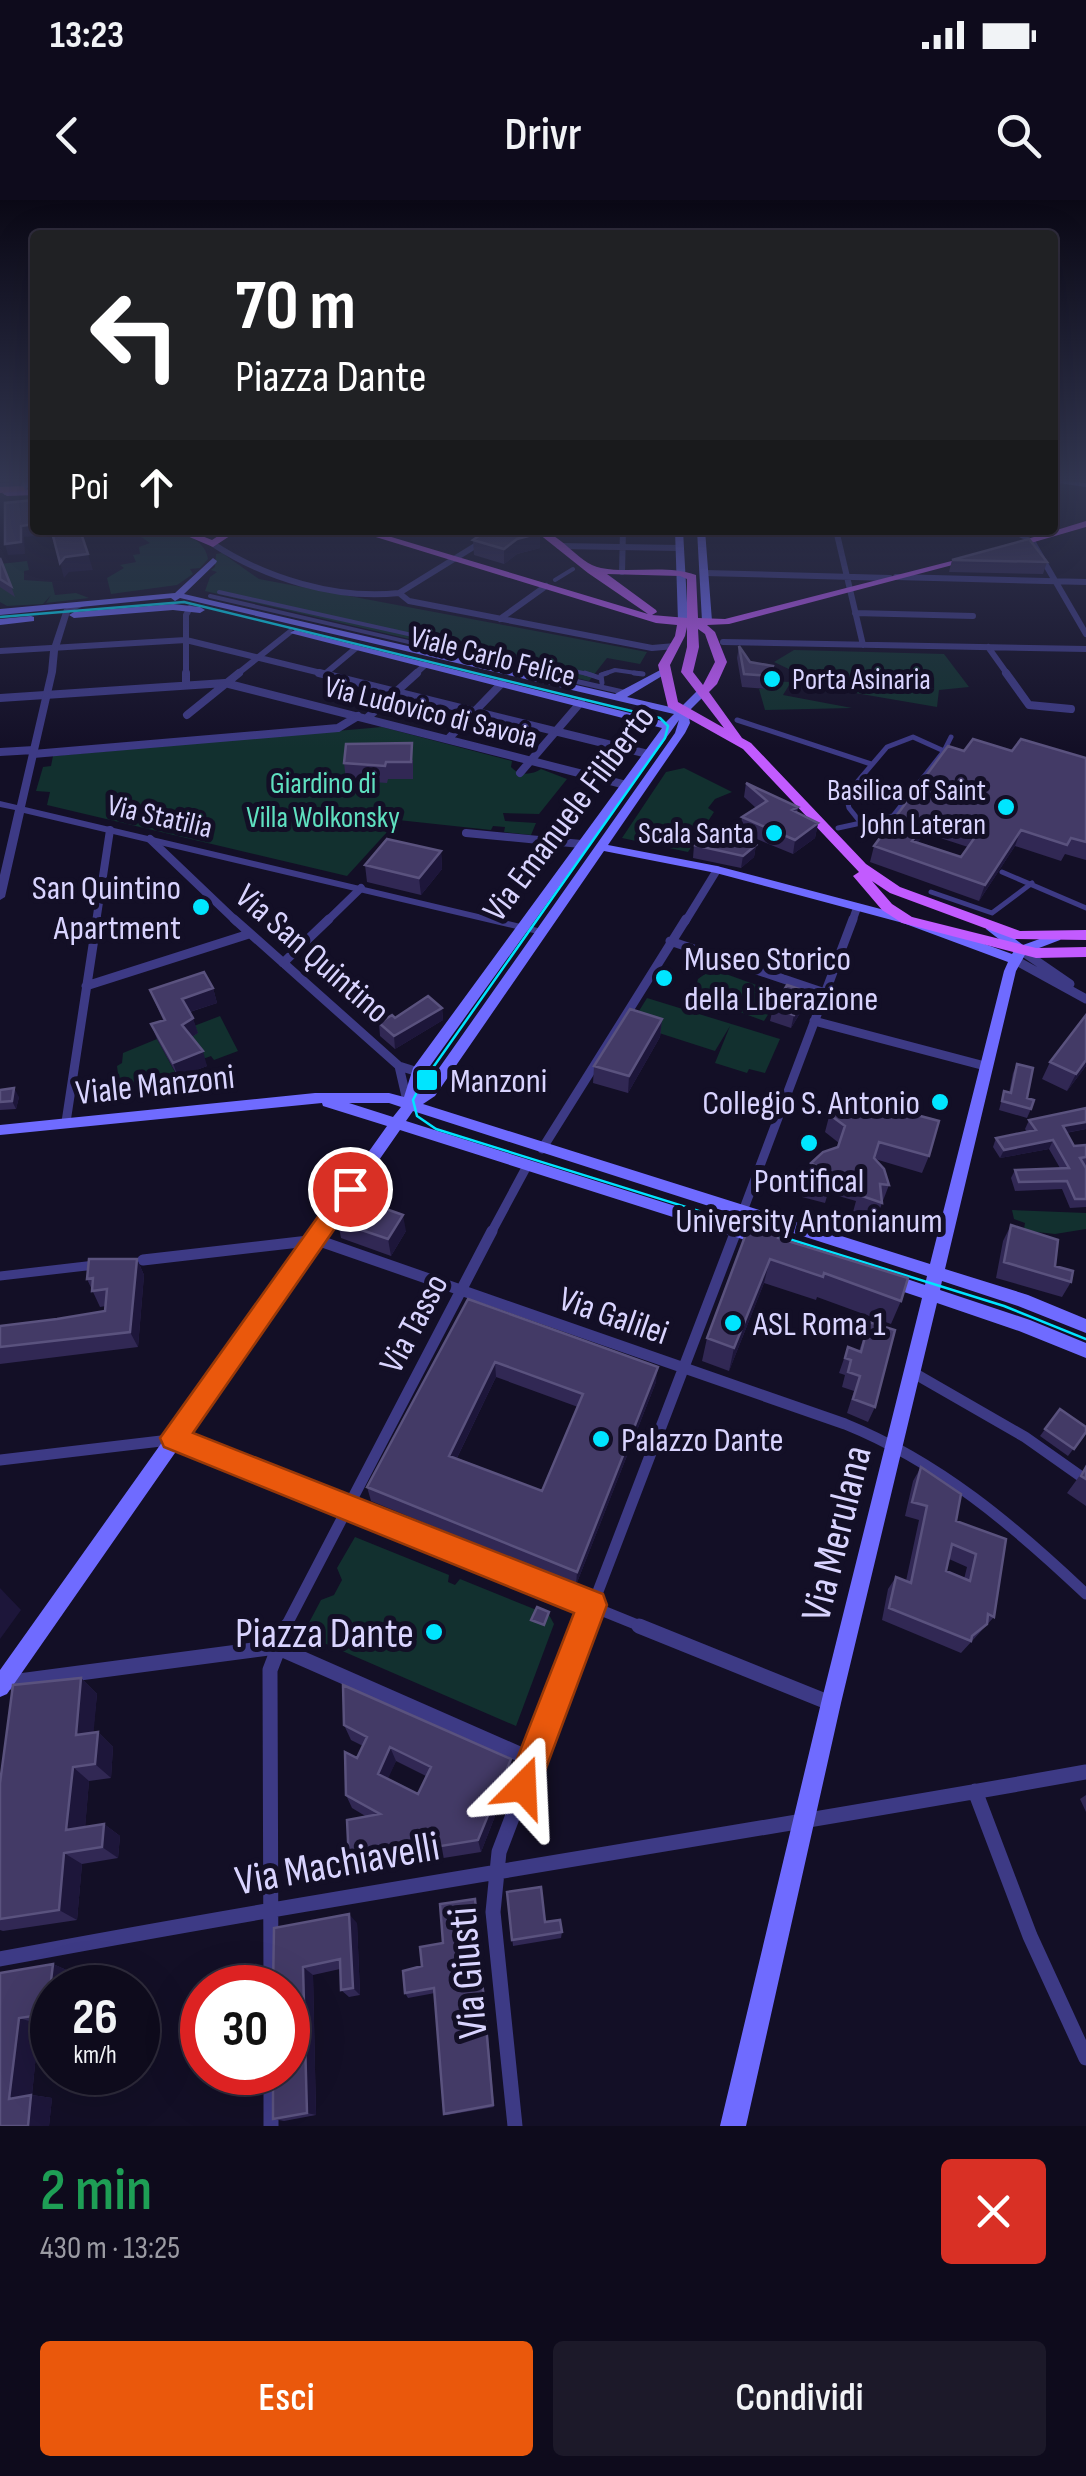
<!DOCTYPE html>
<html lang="it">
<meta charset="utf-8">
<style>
:root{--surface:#0e0b1c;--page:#1c1929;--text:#f1f3f6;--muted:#9b9ba3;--line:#2e2b3b;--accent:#ea580c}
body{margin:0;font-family:"Sofia Sans Condensed",sans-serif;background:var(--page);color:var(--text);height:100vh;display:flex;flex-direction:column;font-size:38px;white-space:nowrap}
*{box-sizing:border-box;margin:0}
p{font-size:32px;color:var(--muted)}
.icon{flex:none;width:55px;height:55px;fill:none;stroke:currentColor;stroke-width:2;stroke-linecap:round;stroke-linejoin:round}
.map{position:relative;height:1926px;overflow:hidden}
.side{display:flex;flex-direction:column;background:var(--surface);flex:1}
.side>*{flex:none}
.top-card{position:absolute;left:30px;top:30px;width:1028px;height:305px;border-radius:10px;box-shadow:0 10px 40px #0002,0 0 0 2px var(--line);background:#202124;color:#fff;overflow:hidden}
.speed{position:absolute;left:30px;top:1765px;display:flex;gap:20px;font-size:50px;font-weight:700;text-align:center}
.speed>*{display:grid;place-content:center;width:130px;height:130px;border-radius:50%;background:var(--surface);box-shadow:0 10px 40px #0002,0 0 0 2px var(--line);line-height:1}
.speed small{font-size:25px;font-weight:400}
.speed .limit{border:15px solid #d22;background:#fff;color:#111}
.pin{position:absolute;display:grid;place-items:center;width:85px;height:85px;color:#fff;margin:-42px;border:5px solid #fff;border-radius:50%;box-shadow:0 2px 10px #0007}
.me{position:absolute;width:110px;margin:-55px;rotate:21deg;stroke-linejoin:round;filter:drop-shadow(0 0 8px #0008)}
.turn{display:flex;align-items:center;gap:35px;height:210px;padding:0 40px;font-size:45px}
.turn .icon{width:130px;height:130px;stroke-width:2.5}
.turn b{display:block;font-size:70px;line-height:85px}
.then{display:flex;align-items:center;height:95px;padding:0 40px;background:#0003;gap:20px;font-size:38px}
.round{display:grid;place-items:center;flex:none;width:105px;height:105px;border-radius:10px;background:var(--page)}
.overview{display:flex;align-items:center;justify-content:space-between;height:170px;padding:0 40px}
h1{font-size:60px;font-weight:600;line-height:75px;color:#1e9e55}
.cta{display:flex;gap:20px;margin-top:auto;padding:20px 40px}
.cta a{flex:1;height:115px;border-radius:10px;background:var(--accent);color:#fff;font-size:40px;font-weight:600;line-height:115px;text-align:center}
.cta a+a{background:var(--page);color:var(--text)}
.status{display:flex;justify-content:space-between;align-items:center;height:70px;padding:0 50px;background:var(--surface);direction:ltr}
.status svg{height:28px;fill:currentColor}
header{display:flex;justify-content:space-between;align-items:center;height:130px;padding:0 40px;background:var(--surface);font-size:45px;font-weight:600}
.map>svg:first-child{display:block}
</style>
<div class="status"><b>13:23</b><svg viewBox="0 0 49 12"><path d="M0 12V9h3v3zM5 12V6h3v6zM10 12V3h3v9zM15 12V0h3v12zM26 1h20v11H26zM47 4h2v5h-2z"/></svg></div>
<header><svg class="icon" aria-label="back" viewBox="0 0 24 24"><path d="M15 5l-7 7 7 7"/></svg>Drivr<svg class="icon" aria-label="search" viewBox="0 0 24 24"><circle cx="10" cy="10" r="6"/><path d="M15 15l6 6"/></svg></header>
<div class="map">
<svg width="1086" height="1926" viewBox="0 0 1086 1926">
<rect width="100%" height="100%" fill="#130f26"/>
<path fill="#12302f" d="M131 330C155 330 203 327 208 359L200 368 190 369 193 374 177 385 111 394 107 378 124 368 120 365 136 362 133 355 140 354 139 347 150 343Z
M222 353 259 379 647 452 640 464 607 458 589 481 205 391 210 377 217 372 211 370 215 367 216 354Z
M27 361 29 370 24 371V380L52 382 55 395 76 393 89 398 46 403 51 395 43 404 7 406 0 402V364Z
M794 450 944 454 969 487 939 490 937 507 791 482 783 495 852 508 765 510 759 489 767 488 769 481 791 482 793 471 774 462Z
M382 527 512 561 511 567C519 576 532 575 541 569L567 579 539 614 503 613 505 621 536 623 531 635 504 632 505 627 493 626 491 630 398 620 347 676 47 605 50 592 36 591 43 567 51 566 53 556Z
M684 568 732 592 715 599 708 608 714 612 688 652 622 638 666 572Z
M712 769 781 794 764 821 694 795 698 779Z
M647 798 780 839 765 873 749 869 747 873 715 863 730 826 715 851 631 824Z
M220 816 238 851 214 860 211 856 203 859 190 836 194 826Z
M157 839 183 887 121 898 117 866 122 863 123 853Z
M1012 1010 1086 1013V1029L1055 1034 1028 1031 1024 1029 1025 1023 1014 1019Z
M355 1337 449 1375 448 1382 455 1385 460 1379 549 1415 554 1424 516 1526 303 1434 321 1400 334 1395 342 1380 337 1368Z"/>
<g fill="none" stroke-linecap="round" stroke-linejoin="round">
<path stroke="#3d3a85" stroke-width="4" d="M555 380 573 369
M219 392 592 475
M210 396 551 475
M601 475 615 470 643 474"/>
<path stroke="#3d3a85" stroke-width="5" d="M540 473 627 493
M585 473 600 478
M634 473 643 474
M602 483 601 475 607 473
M737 520 871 564
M913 537 944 551 893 616 861 623 849 608 846 595 887 547Z
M944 551 951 537
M838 628 861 623
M1002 672 1086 708
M931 692 992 713 1032 683"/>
<path stroke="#3d3a85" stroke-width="9" d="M0 1076 95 1065"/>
<path stroke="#3d3a85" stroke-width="6" d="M0 286 35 284
M215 330 232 331
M836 330 863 445
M1032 341 1086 434
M213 344C265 378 336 400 399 393L409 401 652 448 675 446
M559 346 680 348
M622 372 623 330
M705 373 890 378
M896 377 1086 382
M399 393 501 330
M855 413 973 416
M500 419 546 386
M723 442 1086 449
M988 447 1008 475
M0 451 186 440 329 475
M326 473 356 448
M186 475V415L190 408
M236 475 290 432
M414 475 425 465"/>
<path stroke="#3d3a85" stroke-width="8" d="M186 473V485
M319 473 648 554
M1006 473 1029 505 1071 509
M0 498 225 483 626 585
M187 515 239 473
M367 518 417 473
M448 539 502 483
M0 552 34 550
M33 554 338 528 358 516
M520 573 581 502
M466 633 581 644
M150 639 237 722
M96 722 110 630
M326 722 361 688
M685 722 717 670
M852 722 857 708"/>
<path stroke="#3d3a85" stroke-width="9" d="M234 719 399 866 418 872
M670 741 825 793
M1022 751 1070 784
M1015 760 1086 799
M283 763 329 719
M86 786 249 734
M814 821 985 866
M399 866 408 905
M66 922 97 719
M542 949 686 719
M743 1011 853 719
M491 1033 527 966"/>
<path stroke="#3d3a85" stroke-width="11" d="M143 1060 317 1040 845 1224C939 1262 1013 1325 1086 1394
M912 1172 1025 1237 1086 1280
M0 1260 178 1239 645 1428
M285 1428 492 1031
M584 1428 736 1031"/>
<path stroke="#3d3a85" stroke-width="15" d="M639 1426 830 1503
M4 1483 276 1447 533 1560
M975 1591 1030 1736 1086 1858
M0 1759C361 1691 724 1637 1086 1572
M271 1788 270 1470 287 1426
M271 1872V1926
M515 1926 493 1712 499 1652 585 1426"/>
<path fill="#3d3a85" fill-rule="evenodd" d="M985 330H1014L1036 341 1032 343 1010 333 988 332Z
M82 402 89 404 70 412 58 451 56 472 25 607 542 729 547 732 546 734 542 735 24 613 5 697 0 700V675L15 610 0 607V601L17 605 48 472 50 451 64 409Z"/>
<path fill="#6f6bff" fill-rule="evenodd" d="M23 279H31L27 289 4 295V291L21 286Z
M1052 279 1086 283V287L1052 282Z
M675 330H683L688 421 683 424 678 421Z
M697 330H705L712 421 707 424 702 421Z
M213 358 217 361 216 363 184 394 615 494 664 468 669 471 667 473 627 497 679 509 698 490H706V494L688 512 690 523 685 533 608 645 717 666 911 717 1012 754 1014 751 986 729V723H994L1023 745 1056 733 1062 737 1060 740 1026 753 1016 771 945 1069 1028 1095 1086 1119V1133L1018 1106 942 1081 940 1090 1030 1120 1086 1143V1158L1019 1131 937 1103 841 1503 746 1926H720L821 1503 922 1098 880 1084 878 1079 880 1074 886 1072 925 1085 927 1076 413 911 406 921 764 1034 770 1035 772 1040 770 1045 764 1046 400 930 7 1494 0 1497V1470L387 926 323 906 322 903 0 935V925L315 893H389L404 897 413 868 662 528 290 433 295 430 666 522 674 514 180 398 175 401 171 398 0 415V409L175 393ZM679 520 675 533 425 888 420 892 425 873ZM604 651 716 673 903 723 1008 762 1004 771 930 1064 423 904 435 896ZM349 903H389L401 907 393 917Z
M173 404 200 407 205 410 200 413 173 410 74 418 69 415 74 412Z
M31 416 34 417V421L0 425V419Z"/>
<path fill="#c25bff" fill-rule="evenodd" d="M35 289V295L7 296 2 293 7 290Z
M1086 321V327L1010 349 1005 346Z
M173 330H187L212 340 227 330H239L213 347Z
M353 330H368L648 414 588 373 534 330C561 330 576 363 601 368 632 374 665 364 696 375L698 418 725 419 979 354V358L729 424 707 425 715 432 727 462 717 484 709 492 742 538 751 543 866 664 900 687 1020 731 1086 730V740L1014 739 890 693 872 681 892 704 912 717 1036 748 1086 747V757L1036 758 902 723 882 710 853 676 859 672 743 549 668 507 658 465 675 436 677 425 656 423ZM607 374 680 376 687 379V418L652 415 657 412 656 410ZM687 427V447L681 472 724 528 678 502 670 465 685 436ZM698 429 705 434 715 462 703 485 693 472 699 447Z"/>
<path fill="#e055d1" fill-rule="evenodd" d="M21 286 24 287V291L0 293V287Z"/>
<path stroke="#00e5ff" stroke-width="2.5" d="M0 417 184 402 660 518 668 526 665 538 420 886 413 900 417 916 436 929 1004 1106 1086 1139"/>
</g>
<path fill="#312854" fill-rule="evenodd" d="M473 340 540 348 517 354 504 364 474 355Z
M0 358 11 386 15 397 0 387Z
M952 360 1047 362 1043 374 949 372Z
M739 446 750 462 772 478 768 489 742 487 737 458Z
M964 551H1012L1086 558V660L1065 654 1061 661 1015 646 979 701 870 662 874 646ZM925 633 968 647 961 657 918 642Z
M413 560V579H388L387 583 346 580 344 563Z
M746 583 798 607 797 613 818 623 815 638 793 654 740 632 742 617 756 608 744 597Z
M694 645H756L754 657 741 668 693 658Z
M441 651 442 669 421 695 367 682 365 665Z
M213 788 217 803 190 812 198 833 192 837 207 866 178 877 157 839 151 824 163 820 150 790Z
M805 805 791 828 770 821 773 808Z
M442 808 443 820 395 849 380 836 379 823Z
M1086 815V866L1067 891 1042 879 1050 862Z
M662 819 660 837 628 893 593 883 594 866Z
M1017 864 1031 909 1027 918 999 910 1004 891 1009 893 1013 873Z
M0 890 19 897 16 909 0 910Z
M832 905 929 956 922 973 875 959 889 985 876 1019 853 1012 856 1001 828 993 825 1003 802 997 811 963 838 947 839 943 825 932Z
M1086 908V929L1066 933 1074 946 1086 945V965L1085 966 1086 968V1007L1070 1008 1062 989 1015 991 1011 978 1015 970 1060 968 1049 949 1000 958 993 947 996 938 1027 932 1025 929 1029 920Z
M338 1022 406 1031 391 1056 341 1038Z
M1011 1025 1071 1082 1062 1097 996 1078 1003 1041Z
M778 1038 901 1101 891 1124 817 1097 816 1100 764 1083 729 1171 702 1161 707 1138Z
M137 1059 144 1075 138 1147 0 1164V1126L57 1119 105 1111 106 1106 100 1107 87 1079Z
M468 1099 656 1182 576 1385 371 1301 367 1287ZM496 1177 578 1207 542 1291 457 1258Z
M869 1122 875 1207 868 1222 847 1213 854 1191 842 1187 845 1175 839 1173 848 1147 859 1151Z
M1060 1209 1086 1232 1068 1256 1040 1236Z
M921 1267 956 1321 1006 1339 994 1417 961 1453 882 1420 888 1389 896 1377 906 1381 919 1320 905 1316 913 1281ZM949 1359 967 1367 964 1379 946 1371Z
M1086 1267V1306L1067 1293Z
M81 1478 97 1494 93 1532H98L113 1547 111 1578 89 1581 85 1627 104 1624 120 1636 118 1658 82 1664 77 1720 3 1731 0 1730V1583Z
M344 1525 511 1559 512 1573 481 1652 356 1672 349 1661 367 1617 352 1608 346 1595 363 1546 351 1540ZM396 1561 426 1576 418 1594 387 1579Z
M1086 1595V1612L1080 1599Z
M507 1692 545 1722 562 1732 561 1738 513 1746Z
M477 1705 494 1907 447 1915 444 1914 435 1793 408 1798 405 1793 422 1766Z
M357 1723 360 1795 349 1797 341 1790 340 1769 313 1775 316 1915 284 1921 273 1919V1788Z
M53 1764 71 1772 70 1788H52V1822L39 1824 32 1895 52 1898 49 1926H0V1773Z"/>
<path fill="#1d163a" d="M35 324V330H44V335L24 337 25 354 8 355 5 344 21 326Z
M540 333V348L517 354 504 364V349L517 339Z
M88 354 93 370 69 372 64 378 60 363 65 357Z
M930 617 925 633 908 656 912 641Z
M818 623 815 638 793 654 795 640Z
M1021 630 1015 646 979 701 985 685Z
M756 645 754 657 741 668 743 656Z
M441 651 442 669 421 695 419 678Z
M213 788 217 803 186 813 182 799Z
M808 792 805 805 791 828 794 815Z
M442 808 443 820 395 849 394 836Z
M193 818 198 833 187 840 182 825Z
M662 819 660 837 628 893 629 876Z
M203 851 207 866 178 877 173 863Z
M1086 860V866L1067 891 1076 874Z
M14 888 19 897 16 909 12 901Z
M1086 922V929L1058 934 1063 926Z
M1053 940 1049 949 1000 958 1004 950Z
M403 1015 406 1031 391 1056 388 1039Z
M137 1059 144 1075 138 1147 130 1132Z
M770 1059 764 1083 729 1171 734 1148Z
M495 1162 496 1177 451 1270 449 1256Z
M658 1167 656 1182 576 1385 577 1372Z
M0 1388 21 1410 0 1439Z
M81 1478 97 1494 92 1550 76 1535Z
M98 1532 113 1547 111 1578 95 1564Z
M390 1547 396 1561 384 1588 378 1574Z
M511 1559 512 1573 481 1652 478 1640Z
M73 1567 89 1581 84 1641 66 1630Z
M104 1624 120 1636 118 1658 102 1647Z
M64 1653 82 1664 77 1720 59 1710Z
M475 1699 477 1705 494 1907 493 1905Z
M349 1714 357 1723 360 1795 353 1788Z
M53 1764 71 1772 70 1788H52V1815L47 1814Z
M303 1767 313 1775 316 1915 307 1913Z
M19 1818 39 1824 32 1895 52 1898 49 1926H28L9 1899Z"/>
<path fill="#433a66" stroke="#5a527e" stroke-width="2.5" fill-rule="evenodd" d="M35 300V324L21 326V342L5 344V303Z
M58 330H80L88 354 65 357 60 363 53 336Z
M487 330H535L540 333 517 339 504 349 473 340Z
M1029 339 1047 362 952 360Z
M0 358 11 386 0 379Z
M739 446 750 462 773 466 770 476 744 474Z
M973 539 1012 551 1021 539 1086 558V642L1071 638 1067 645 1021 630 985 685 874 646 948 546 964 551ZM930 617 978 633 961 657 912 641Z
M412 543 411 562H386L385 566 344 563 346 544Z
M746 583 798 607 792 610 818 623 795 640 742 617 767 601Z
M715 627 756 645 743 656 694 645Z
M387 639 441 651 419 678 365 665Z
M204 772 213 788 182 799 193 818 182 825 203 851 173 863 151 824 165 820 150 790Z
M787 785 808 792 794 815 773 808Z
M428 796 442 808 394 836 379 823 392 815 395 818Z
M630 809 662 819 629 876 594 866Z
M1086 815V860L1076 874 1050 862Z
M1017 864 1033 868 1027 898 1034 900 1031 909 1002 901 1004 891 1011 893Z
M14 888 12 901 0 902V890Z
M860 900 939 921 929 956 879 942 874 958 884 969 889 985 880 984 882 1003 859 995 862 984 833 976 830 987 807 980 816 966 811 963 823 952 838 947 845 926 830 915 832 905 857 907Z
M1086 908V922L1063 926 1074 946 1086 945V957L1080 958 1086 968V999H1075L1067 981 1019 982 1015 970 1069 968 1053 940 1004 950 996 938 1036 930 1029 920Z
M355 998 403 1015 388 1039 338 1022Z
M750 1023 780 1032 778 1038 908 1078 901 1101 824 1073 823 1077 770 1059 734 1148 707 1138Z
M1011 1025 1058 1040 1055 1066 1073 1071 1071 1082 1004 1062Z
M89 1059H137L130 1132 0 1147V1126L57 1119 105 1111 107 1089 92 1091 93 1078 87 1079Z
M468 1099 658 1167 577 1372 367 1287ZM495 1162 583 1194 542 1291 449 1256Z
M869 1122 895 1130 875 1207 853 1199 860 1176 848 1172 851 1160 845 1158 848 1147 861 1152Z
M1060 1209 1086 1227V1232L1074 1249 1045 1229Z
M921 1267 961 1294 956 1321 1006 1339 994 1417 988 1414 987 1424 972 1436 971 1441 889 1408 896 1377 911 1383 927 1306 912 1302ZM952 1344 976 1354 970 1381 946 1371Z
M1086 1267V1279L1081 1276Z
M537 1407 549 1412 544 1425 531 1420Z
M81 1478 76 1535 98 1532 95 1564 73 1567 66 1630 104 1624 102 1647 64 1653 59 1710 0 1719V1583L13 1485Z
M343 1485 511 1559 478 1640 349 1661 347 1620 380 1614 346 1595 345 1552 357 1558 367 1537 344 1525ZM390 1547 431 1567 418 1594 378 1574Z
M541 1687 545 1722 560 1720 562 1732 512 1740 507 1692Z
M475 1699 493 1905 444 1914 434 1788 405 1793 403 1771 422 1766 420 1747 443 1743 440 1704Z
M349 1714 353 1788 341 1790 340 1759 303 1767 307 1913 273 1919V1872H288V1788H273L274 1728Z
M53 1764 47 1814 19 1818 9 1899 31 1895 28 1926H0V1773Z"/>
<linearGradient id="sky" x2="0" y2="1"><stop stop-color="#0a0815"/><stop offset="0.51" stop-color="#333752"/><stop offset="1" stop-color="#333752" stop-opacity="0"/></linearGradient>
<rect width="1086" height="549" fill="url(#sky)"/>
<path fill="#ea580c" stroke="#983908" stroke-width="2.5" d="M350 980 361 989 358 995 193 1233 603 1394 607 1405 539 1587 534 1599 523 1603 511 1599 506 1587 574 1413 164 1247 160 1238 342 983Z"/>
<g fill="#00e5ff" stroke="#130f26" stroke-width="4">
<circle cx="772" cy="479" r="10"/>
<circle cx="1006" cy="607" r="10"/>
<circle cx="774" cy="633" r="10"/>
<circle cx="201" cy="707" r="10"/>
<circle cx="664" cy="778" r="10"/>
<rect x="415" y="868" width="24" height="24" rx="5"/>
<circle cx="940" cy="902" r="10"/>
<circle cx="809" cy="943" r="10"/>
<circle cx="733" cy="1123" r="10"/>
<circle cx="601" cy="1239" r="10"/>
<circle cx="434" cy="1432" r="10"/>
</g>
<g text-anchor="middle" stroke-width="10" stroke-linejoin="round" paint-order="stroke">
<g font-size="30" fill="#d9d4ff" stroke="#130f26">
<text transform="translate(493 456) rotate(14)" y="10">Viale Carlo Felice</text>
<text transform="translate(431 512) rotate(14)" y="10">Via Ludovico di Savoia</text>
<text transform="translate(160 616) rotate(13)" y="10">Via Statilia</text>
</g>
<g font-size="30" fill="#d9d4ff" stroke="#130f26" text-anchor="end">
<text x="792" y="489" text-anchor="start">Porta Asinaria</text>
<text x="986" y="600">Basilica of Saint<tspan x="986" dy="34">John Lateran</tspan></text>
<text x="754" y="643">Scala Santa</text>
</g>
<g font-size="30" fill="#5fe0c0" stroke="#130f26">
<text x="323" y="593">Giardino di<tspan x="323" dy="34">Villa Wolkonsky</tspan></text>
</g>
<g font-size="35" fill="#d9d4ff" stroke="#130f26">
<text transform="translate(568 613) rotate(-53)" y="12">Via Emanuele Filiberto</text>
<text transform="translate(313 753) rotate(41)" y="12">Via San Quintino</text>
<text transform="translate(155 884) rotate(-6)" y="12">Viale Manzoni</text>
<text transform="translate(614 1115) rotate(19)" y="12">Via Galilei</text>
<text transform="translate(413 1123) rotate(-62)" y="12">Via Tasso</text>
</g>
<g font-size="35" fill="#d9d4ff" stroke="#130f26" text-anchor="start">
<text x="181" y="699" text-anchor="end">San Quintino<tspan x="181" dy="40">Apartment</tspan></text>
<text x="684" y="770">Museo Storico<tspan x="684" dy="40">della Liberazione</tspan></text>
<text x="450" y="892">Manzoni</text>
<text x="920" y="914" text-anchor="end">Collegio S. Antonio</text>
<text x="809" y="992" text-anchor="middle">Pontifical<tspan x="809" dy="40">University Antonianum</tspan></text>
<text x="753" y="1135">ASL Roma 1</text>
<text x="621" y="1251">Palazzo Dante</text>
</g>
<g font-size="42" fill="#d9d4ff" stroke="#130f26">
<text transform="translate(835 1333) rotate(-76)" y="15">Via Merulana</text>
<text transform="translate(337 1662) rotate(-10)" y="15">Via Machiavelli</text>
<text transform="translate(466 1773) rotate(-95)" y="15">Via Giusti</text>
</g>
<g font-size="42" fill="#d9d4ff" stroke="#130f26" text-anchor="end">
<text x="414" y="1447">Piazza Dante</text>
</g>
</g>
</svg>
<div class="speed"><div>26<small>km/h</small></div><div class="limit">30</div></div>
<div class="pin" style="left:350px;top:989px;background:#d93025"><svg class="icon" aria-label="arrive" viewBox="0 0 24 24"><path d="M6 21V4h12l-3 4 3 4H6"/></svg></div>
<svg class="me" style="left:523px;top:1587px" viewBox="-20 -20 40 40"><path d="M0-17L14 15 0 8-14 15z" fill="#ea580c" stroke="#fff" stroke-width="4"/></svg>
<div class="top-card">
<div class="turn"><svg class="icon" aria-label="left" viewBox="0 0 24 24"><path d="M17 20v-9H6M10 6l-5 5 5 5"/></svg><div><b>70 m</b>Piazza Dante</div></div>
<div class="then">Poi<svg class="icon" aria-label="ahead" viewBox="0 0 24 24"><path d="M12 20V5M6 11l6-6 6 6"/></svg></div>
</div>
</div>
<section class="side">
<div class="overview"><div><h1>2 min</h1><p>430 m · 13:25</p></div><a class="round" style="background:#d93025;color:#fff"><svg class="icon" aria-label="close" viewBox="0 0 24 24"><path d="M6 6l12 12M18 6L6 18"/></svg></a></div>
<div class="cta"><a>Esci</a><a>Condividi</a></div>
</section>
